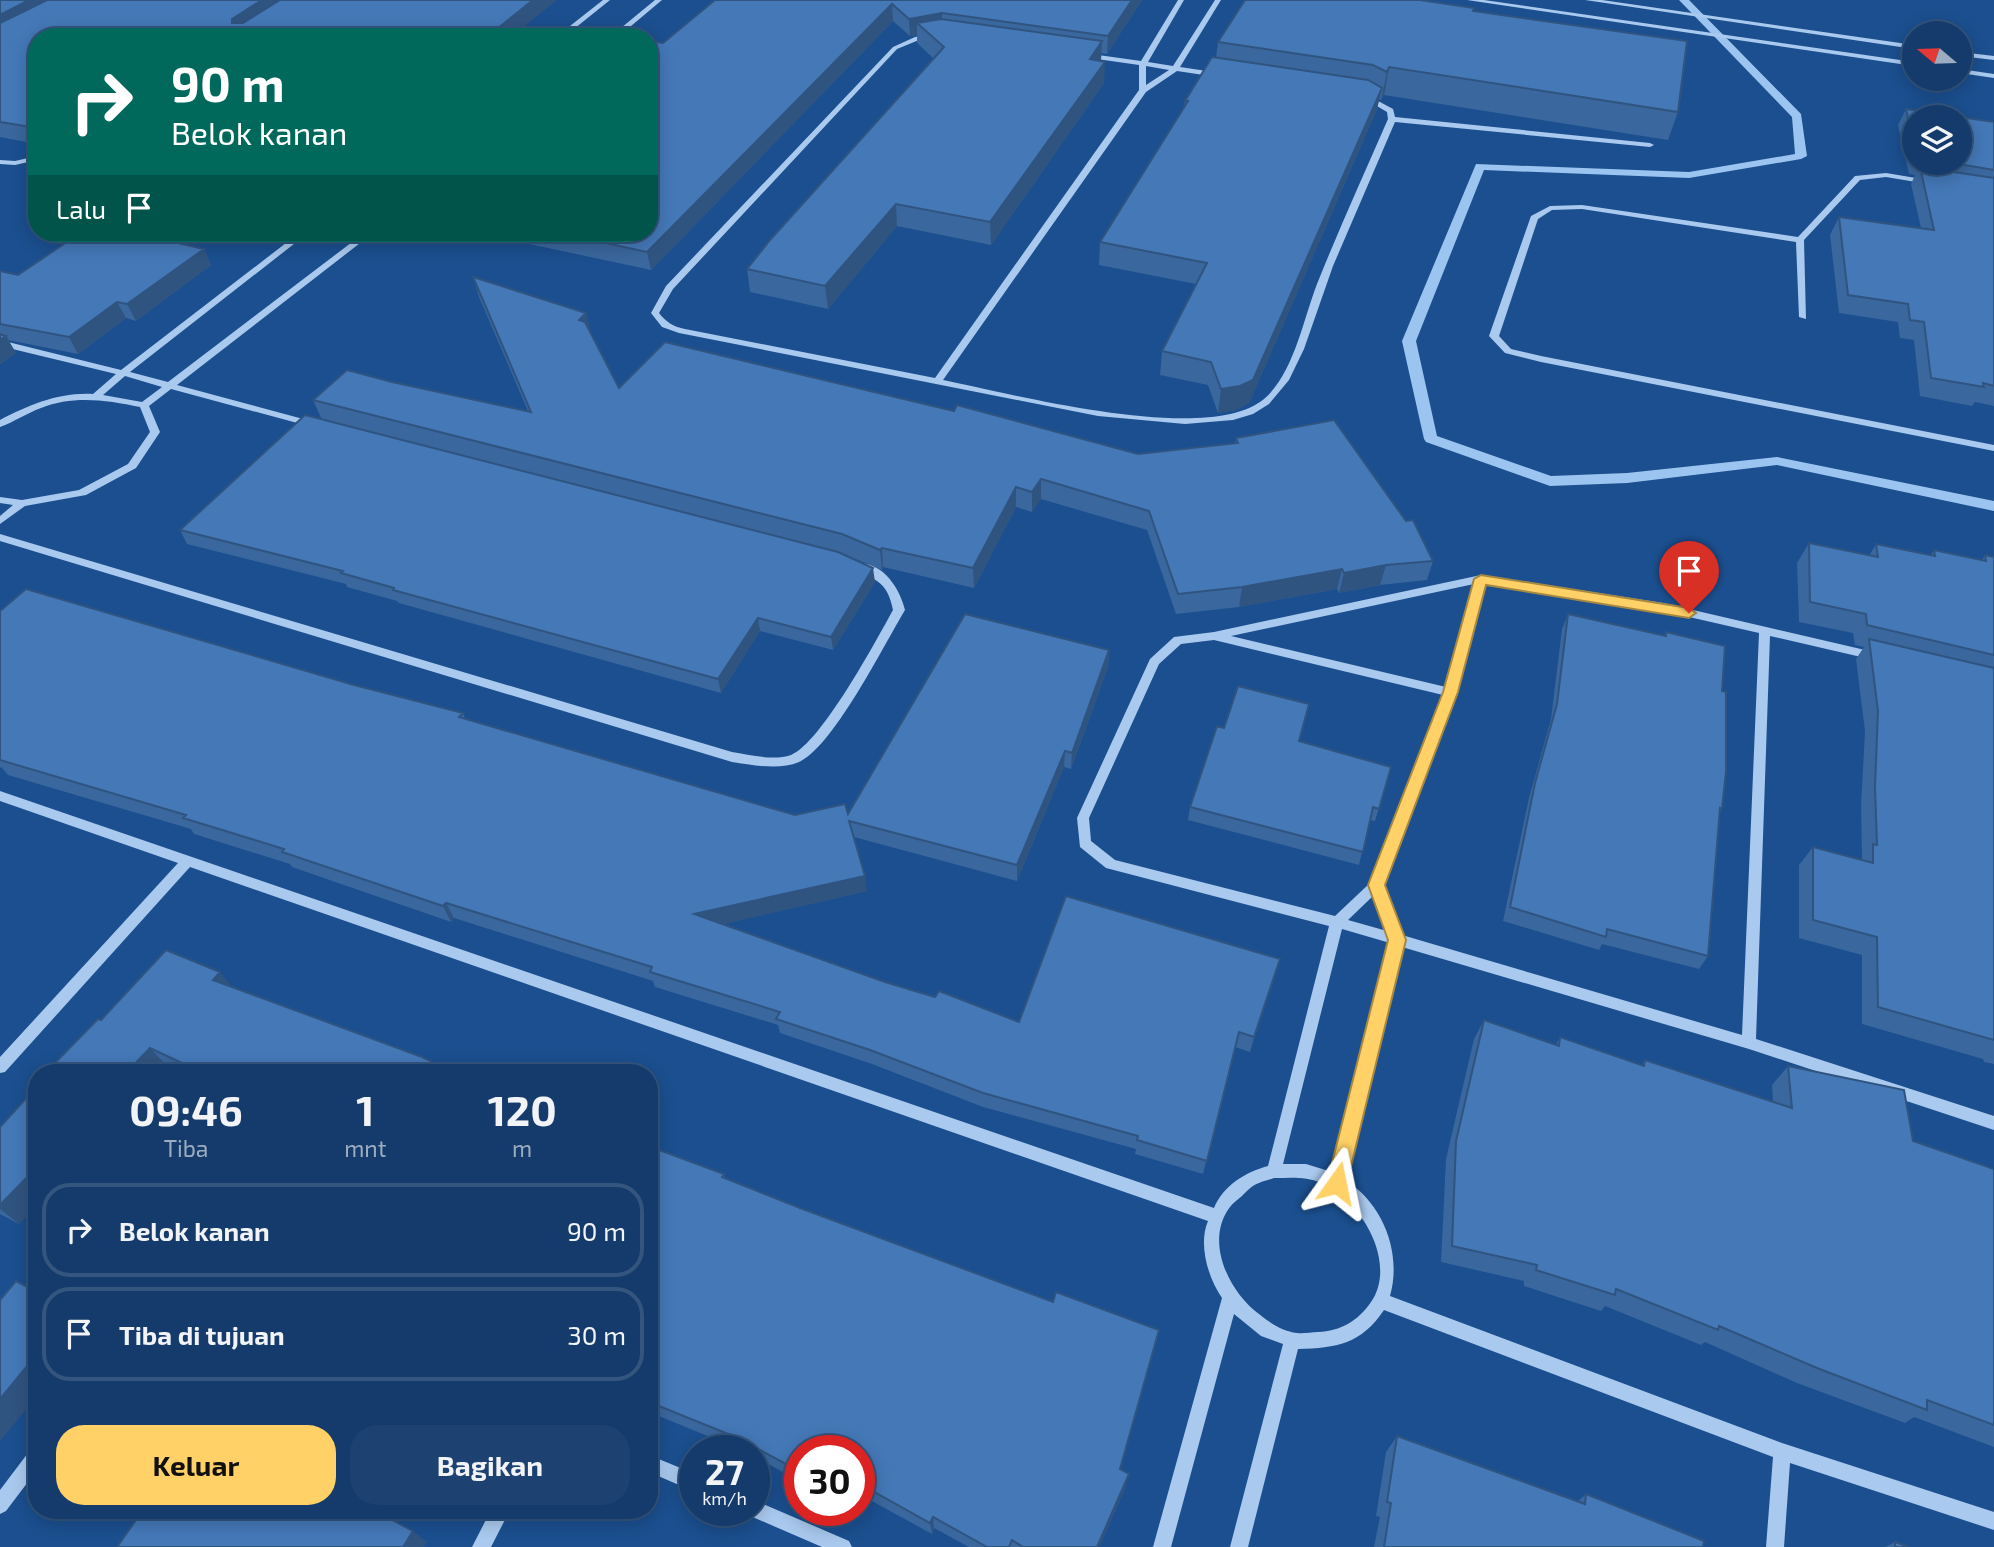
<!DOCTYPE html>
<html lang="id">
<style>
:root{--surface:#143b6b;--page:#1d4271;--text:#f1f3f6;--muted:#9dadc1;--line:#33557e;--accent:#ffd166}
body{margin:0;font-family:"Exo 2",sans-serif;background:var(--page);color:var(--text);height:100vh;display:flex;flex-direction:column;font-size:26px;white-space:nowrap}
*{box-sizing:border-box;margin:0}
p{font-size:23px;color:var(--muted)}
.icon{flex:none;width:38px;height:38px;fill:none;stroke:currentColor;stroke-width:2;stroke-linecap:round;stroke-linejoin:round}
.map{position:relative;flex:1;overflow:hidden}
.details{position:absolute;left:28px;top:1064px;width:630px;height:455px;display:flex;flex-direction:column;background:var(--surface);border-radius:28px;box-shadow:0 4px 18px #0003,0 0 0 2px var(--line)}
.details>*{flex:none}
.hud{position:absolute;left:28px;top:28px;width:630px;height:214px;border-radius:28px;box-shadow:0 4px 18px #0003,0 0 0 2px var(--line);background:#00695c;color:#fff;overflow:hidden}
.needle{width:46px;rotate:289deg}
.controls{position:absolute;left:1902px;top:21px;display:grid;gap:14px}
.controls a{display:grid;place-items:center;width:70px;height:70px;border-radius:50%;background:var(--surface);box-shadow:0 4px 18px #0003,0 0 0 2px var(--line);font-size:35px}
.speed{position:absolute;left:679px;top:1435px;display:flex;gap:14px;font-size:35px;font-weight:700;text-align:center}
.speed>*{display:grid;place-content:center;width:91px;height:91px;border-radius:50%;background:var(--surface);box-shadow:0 4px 18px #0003,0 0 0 2px var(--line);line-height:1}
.speed small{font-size:18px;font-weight:400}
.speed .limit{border:10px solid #d22;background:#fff;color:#111}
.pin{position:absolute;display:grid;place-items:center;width:60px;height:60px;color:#fff;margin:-72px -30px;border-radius:50% 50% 50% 0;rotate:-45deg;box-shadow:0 0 7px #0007}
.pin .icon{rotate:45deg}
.me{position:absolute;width:77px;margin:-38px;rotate:12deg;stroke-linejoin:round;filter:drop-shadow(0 0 5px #0008)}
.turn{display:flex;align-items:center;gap:24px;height:147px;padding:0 28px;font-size:32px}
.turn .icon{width:91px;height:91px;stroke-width:2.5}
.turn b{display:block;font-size:49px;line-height:60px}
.then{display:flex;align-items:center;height:66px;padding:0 28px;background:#0003;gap:14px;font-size:26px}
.eta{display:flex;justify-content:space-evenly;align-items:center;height:119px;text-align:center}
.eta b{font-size:42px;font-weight:700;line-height:49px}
.cta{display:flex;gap:14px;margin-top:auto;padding:14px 28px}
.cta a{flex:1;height:80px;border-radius:28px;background:var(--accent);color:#111;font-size:28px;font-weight:700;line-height:80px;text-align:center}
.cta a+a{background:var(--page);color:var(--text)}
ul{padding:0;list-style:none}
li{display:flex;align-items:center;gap:21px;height:94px;margin:0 14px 10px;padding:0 14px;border:4px solid var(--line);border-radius:28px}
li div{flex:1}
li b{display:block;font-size:26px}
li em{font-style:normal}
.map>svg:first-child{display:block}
</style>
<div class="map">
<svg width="1994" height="1547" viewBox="0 0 1994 1547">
<rect width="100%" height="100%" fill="#1b4f8f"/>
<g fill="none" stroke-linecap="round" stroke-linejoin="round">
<path fill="#9cc4f0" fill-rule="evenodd" d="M1679 0H1689L1801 114 1807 156 1801 159 1689 178 1484 170 1416 341 1437 436 1551 476 1627 473 1777 457 1994 501V511L1777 465 1627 483 1550 486 1426 442 1424 439 1402 341 1476 164 1689 172 1795 154 1792 117Z"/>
<path fill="#a9c9ee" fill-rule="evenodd" d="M603 0H610L564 37H556Z
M655 0H662L618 37H610Z
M1178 0H1184L1148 62 1173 66 1215 0H1221L1180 67 1367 95 1393 109 1395 117 1650 143 1654 145 1650 147 1395 122 1333 266 1304 349 1289 380 1269 404 1253 414 1233 420 1185 424 1098 416 679 333 662 327 651 313 666 286 893 47 915 37 942 33 1141 61ZM942 37 1139 65V90L935 378 685 329C674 327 666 322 659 313L673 289 897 49 919 40ZM1146 66 1169 70 1146 85ZM1177 71 1365 99 1387 112 1388 119C1364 174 1339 229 1317 284 1303 320 1294 373 1264 399 1208 446 1013 394 943 380L1146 92Z
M1467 0H1484L1914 62V66Z
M1585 0H1602L1914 45V49Z
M1960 52 1994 56V60L1960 56Z
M1960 69 1994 74V78L1960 73Z
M37 156V160L15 165 0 164V160L15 161Z
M1886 173 1928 180 1932 182 1928 184 1886 177 1860 180 1804 240 1806 319 1799 317 1796 242 1582 209 1552 210 1538 219 1499 336 1511 349 1541 356 1994 445V451L1541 362 1505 353 1489 336 1531 216 1550 206 1582 205 1798 237 1855 176Z
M299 233H308L130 372 168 382 364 233H373L177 385 318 423V427H312L171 389 149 406 160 432 136 468 86 495 25 506 0 524V516L13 505 0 503V497L22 500 79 490 128 464 150 432 140 407C107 400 73 395 41 408 27 413 14 422 0 427V420C29 405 59 392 93 394L116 374 0 346V340L121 370ZM125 376 162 387 142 402 103 395Z
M0 534 732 752C750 755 774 761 791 755 821 743 876 641 893 610 887 579 875 583 856 566L857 563C882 561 900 588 905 610 884 645 835 743 801 761 781 771 753 765 732 762L0 541Z
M1481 575 1663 603 1878 653 1880 656 1878 659 1874 660 1770 636 1756 1039 1994 1116V1130L1749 1049 1402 947 1345 1180C1384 1204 1402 1254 1390 1296L1782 1443 1994 1512V1530L1790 1463 1784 1547H1766L1773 1457 1384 1310C1361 1344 1337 1348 1298 1349L1248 1547H1230L1283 1344 1261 1336 1234 1314 1171 1547H1153L1222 1298C1208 1278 1198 1244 1208 1221L190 867 5 1072 0 1073V1057L178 863 0 801V791L1214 1208C1223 1186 1245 1172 1268 1166L1329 926 1106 868 1080 847 1077 818 1150 659 1174 637 1214 632ZM1485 583 1663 611 1759 633 1742 1035 1402 935 1383 885 1456 692ZM1474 584 1446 687 1231 636ZM1214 640 1443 695 1371 882 1335 916 1115 860 1091 841 1089 818 1159 664 1181 644ZM1373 896 1387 931 1348 920ZM1342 929 1390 943 1332 1172 1306 1164H1283ZM1274 1178C1290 1178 1306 1176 1321 1183 1361 1199 1398 1263 1371 1302 1358 1321 1341 1331 1318 1332 1311 1332 1303 1334 1297 1333 1282 1331 1270 1323 1259 1314 1229 1292 1204 1241 1230 1207 1233 1203 1238 1199 1242 1196 1247 1191 1252 1185 1259 1183 1263 1181 1269 1180 1274 1178Z
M37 1447V1470L6 1511 0 1514V1490L31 1449Z
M649 1455 695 1474V1492L649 1472Z
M754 1500 849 1541 852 1547H822L748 1515 746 1510H754Z
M491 1510H510L491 1547H472Z"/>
</g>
<path fill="#3a679d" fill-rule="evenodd" d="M0 0 37 37V144L0 137Z
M715 0H1142L1107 54 1101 53V61L1104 83 991 245 897 226 828 309 750 292 747 269 934 59 917 43V35L910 36 893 21 651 270 478 233H649L663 43Z
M1473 11 1678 112 1668 140 1384 95 1381 100 1379 99 1377 109 1249 403 1236 410 1218 413 1208 385 1160 375 1162 351 1196 284 1099 265 1100 242 1184 108 1185 101 1216 58 1218 42Z
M1906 109 1994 122V406L1975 402 1972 406 1920 396 1914 340 1900 338 1898 322 1839 313 1830 235 1839 217 1921 228 1911 184 1915 175 1909 174 1898 125ZM1914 117 1960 163H1914Z
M204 249 211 265 136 321 126 318 78 354 8 340 16 353 0 364V271L18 275Z
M473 277 586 313 590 332 619 388 1138 454 1235 444 1236 438 1433 561 1427 580 1380 585 1339 593 1337 589 1239 607 1176 614 1147 530 1041 499 1032 512 1016 507 974 588 883 567 882 570 839 552 875 582 833 650 760 631 721 693 399 603 397 601 347 587 346 584 187 544 180 530 322 420 313 400 392 382 528 411 479 297Z
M1809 543 1869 556 1876 544 1931 555 1934 550 1982 560 1985 555 1994 557V1064L1984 1062 1983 1059 1862 1024V955L1799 938V865L1813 847 1861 859 1862 858 1861 806 1865 731 1856 659 1864 647 1855 645 1853 633 1799 622 1797 563Z
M0 611 354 685 463 713 465 719 795 815 848 814 1109 650 1108 667 1071 769 1064 767 1017 881 854 837 867 891 722 924 885 982 1019 1022 1280 959 1250 1052 1235 1047 1203 1174 1135 1154 1136 1149 983 1107 872 1064 780 1033 778 1025 655 987 653 981 454 918 451 922 292 867 290 864 194 834 191 829 8 775 2 768 0 767Z
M1568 614 1664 636 1666 632 1722 691V809L1719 814 1708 956 1699 969 1602 944 1599 950 1503 921 1529 798 1551 719 1562 629Z
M1299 741 1391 767 1375 821 1370 820 1359 865 1188 820 1190 807Z
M232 986 456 1073H180L167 1066 160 1073H45L101 1020Z
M1484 1020 1556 1045 1560 1037 1642 1065 1645 1060 1773 1102 1772 1085 1788 1066 1913 1141 1994 1169V1447L1914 1417 1905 1423 1797 1383 1705 1342 1701 1345 1605 1306 1601 1311 1524 1286V1281L1441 1262 1446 1159 1474 1039Z
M37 1081 19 1224 0 1214V1127L32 1091 29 1088Z
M649 1149 724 1174 725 1178 1120 1469 1126 1486 1099 1547H969L934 1528 932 1534 870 1500 867 1507 859 1503V1451H800L799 1481 754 1456V1451H744L649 1412Z
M1397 1436 1578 1501 1586 1494 1703 1547H1374L1380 1517 1376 1516 1386 1452Z
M1895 1542 1909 1547H1885Z"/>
<path fill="#305480" d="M29 0H66L0 35V15Z
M262 0H293L239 35 232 23V19Z
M533 0H557L511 37H487Z
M1132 0H1142L1107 54 1108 36Z
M892 4 893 21 651 270 647 252Z
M942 13V30L917 23V35L910 36 909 19Z
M1102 41 1101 62 1090 59Z
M1105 62 1104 83 991 245 990 222Z
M1389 67 1384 95 1381 100 1387 72Z
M1382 88 1377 109 1249 403 1236 410 1218 413 1221 389Z
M896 204 897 226 828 309 825 286Z
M204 249 211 265 136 321 127 304Z
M117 302 126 318 78 354 69 337Z
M586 313 591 332 584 339 579 320Z
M6 336 16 353 0 364V340Z
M1041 479V499L1032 512V492Z
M1016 487V507L974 588 973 568Z
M882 548 883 567 882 570 880 550Z
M1386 565 1380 585 1339 593 1344 573Z
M873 568 875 582 833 650 831 637Z
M1342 569 1337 589 1239 607 1242 587Z
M758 618 760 631 721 693 718 679Z
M1109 650 1108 667 1071 769 1072 753Z
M1065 751 1064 767 1017 881V865Z
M865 876 867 891 698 930 694 914Z
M446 903 454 918 451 922 443 906Z
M1280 959 1276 974 1250 1052 1254 1037Z
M220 972 235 990 213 980Z
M150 1048 167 1066 160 1073H126Z
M37 1167V1205L19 1224 0 1209V1205Z
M37 1354V1396L0 1441V1399Z
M799 1460 800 1461 799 1481 795 1469Z
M1129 1474 1126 1486 1099 1547H1097Z
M867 1488 870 1500 867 1507 864 1496Z
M933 1517 934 1528 932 1534 930 1523Z
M413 1531 427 1542 424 1547H403Z"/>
<path fill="#4478b7" stroke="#305480" stroke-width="2" d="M0 0H29L0 15Z
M47 0H262L232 19V23H243L280 0H533L487 37H37V128L0 122V23Z
M715 0H1132L1108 36 942 13 909 19 892 4 647 252 559 233H649V41L663 43Z
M1245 0H1420L1474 8 1473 11 1687 41 1678 112 1389 67 1387 72 1373 65 1218 42Z
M941 19 1102 41 1090 59 1105 62 990 222 896 204 825 286 747 269 770 240 944 47 917 23Z
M1212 57 1368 80 1382 88 1253 380 1240 386 1221 389 1211 362 1162 351 1207 263 1100 242 1188 101H1185Z
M1906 109 1994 122V170L1953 163H1960V117H1914V144Z
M1920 167 1994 178V386L1983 383 1984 387 1931 378 1924 322 1910 320 1908 304 1848 295 1839 217 1934 230Z
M80 233H135L204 249 127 304 117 302 69 337 0 324V271L18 275Z
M473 277 586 313 579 320 585 322 619 388 665 342 954 411 957 405 1138 454 1238 443 1236 438 1334 420 1406 521 1413 520 1433 561 1386 565 1344 573 1342 569 1242 587 1178 594 1149 511 1041 479 1032 492 1016 487 973 568 882 548 880 550 842 534 313 400 347 370 392 382 531 412Z
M0 334 6 336 0 340Z
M305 415 838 552 873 568 831 637 758 618 718 679 393 590 394 588 341 573 343 571 180 530Z
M1809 543 1878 557 1876 544 1935 556 1934 550 1986 561 1985 555 1994 557V655L1867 625 1866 614 1810 602Z
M26 589 354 685 463 713 459 717 795 815 845 804 848 814 965 614 1109 650 1072 753 1065 751 1017 865 849 821 865 876 694 914 885 982 935 997 939 991 1019 1022 1066 896 1280 959 1254 1037 1239 1032 1207 1161 1137 1140 1138 1136 983 1093 870 1050 776 1019 780 1012 650 972 652 967 446 903 443 906 282 852 284 849 183 818 186 815 0 760V611Z
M1568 614 1666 636V632L1725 646 1722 691 1726 692V771L1722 809 1720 808 1708 956 1607 929 1606 937 1510 907 1535 783 1557 704Z
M1869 639 1994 668V1040L1878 1007 1877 937 1813 920V847L1873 863V844L1877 845 1875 787 1878 711Z
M1238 686 1309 704 1299 741 1391 767 1379 809 1373 807 1363 852 1190 807 1217 726 1224 728Z
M166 950 220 972 213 980 422 1057 456 1073H203L150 1048 126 1073H45L98 1019 101 1020Z
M1484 1020 1559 1046 1560 1037 1644 1066 1645 1060 1792 1108 1788 1066 1904 1090 1913 1141 1994 1169V1425L1927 1400V1410L1817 1368 1719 1326 1718 1330 1616 1289 1615 1295 1536 1270 1537 1265 1452 1246 1456 1141Z
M37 1081V1167L0 1205V1127L33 1091 29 1088Z
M651 1147 724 1174 722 1177 800 1208 1053 1302 1056 1292 1159 1330 1120 1469 1129 1474 1097 1547H1023L1012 1540 1009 1547H987L933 1517 930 1523 867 1488 864 1496 859 1493V1451H800V1461L795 1469 738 1438 649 1402V1149Z
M16 1281 37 1292V1354L0 1399V1300Z
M1397 1436 1585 1504 1586 1494 1704 1541 1703 1547H1384L1391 1503 1387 1502Z
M143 1510H374L413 1531 403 1547H117Z
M1895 1542 1909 1547H1895Z"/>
<path fill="#ffd166" stroke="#a68842" stroke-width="2" d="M1481 575 1689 608 1696 613 1689 618 1486 585 1458 692 1385 885 1406 940 1347 1183 1344 1189 1337 1192 1330 1189 1327 1183 1388 940 1368 885 1443 692 1474 579Z"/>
</svg>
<div class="controls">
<a><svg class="needle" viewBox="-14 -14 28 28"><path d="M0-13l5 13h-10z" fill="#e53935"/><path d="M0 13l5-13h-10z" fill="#9dadc1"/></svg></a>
<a><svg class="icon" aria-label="layers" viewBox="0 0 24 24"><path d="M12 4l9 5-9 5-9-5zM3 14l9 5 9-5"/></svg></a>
</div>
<div class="speed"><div>27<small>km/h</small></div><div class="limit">30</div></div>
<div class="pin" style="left:1689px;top:613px;background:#d93025"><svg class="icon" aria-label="arrive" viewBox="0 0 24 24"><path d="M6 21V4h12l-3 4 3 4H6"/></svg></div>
<svg class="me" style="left:1337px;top:1183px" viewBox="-20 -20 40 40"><path d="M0-17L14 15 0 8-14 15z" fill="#ffd166" stroke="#fff" stroke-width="4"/></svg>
<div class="hud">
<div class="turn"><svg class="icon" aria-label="right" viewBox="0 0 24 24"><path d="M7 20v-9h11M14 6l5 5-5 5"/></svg><div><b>90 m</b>Belok kanan</div></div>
<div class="then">Lalu<svg class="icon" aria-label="arrive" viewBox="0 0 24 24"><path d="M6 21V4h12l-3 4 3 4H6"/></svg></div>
</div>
<section class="details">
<div class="eta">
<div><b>09:46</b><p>Tiba</p></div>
<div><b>1</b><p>mnt</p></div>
<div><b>120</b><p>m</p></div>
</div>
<ul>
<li><svg class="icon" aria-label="right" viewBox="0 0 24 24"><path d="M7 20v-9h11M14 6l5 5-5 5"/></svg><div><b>Belok kanan</b></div><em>90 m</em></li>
<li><svg class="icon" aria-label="arrive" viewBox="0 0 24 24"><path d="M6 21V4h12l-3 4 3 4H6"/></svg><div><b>Tiba di tujuan</b></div><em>30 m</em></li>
</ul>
<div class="cta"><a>Keluar</a><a>Bagikan</a></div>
</section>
</div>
